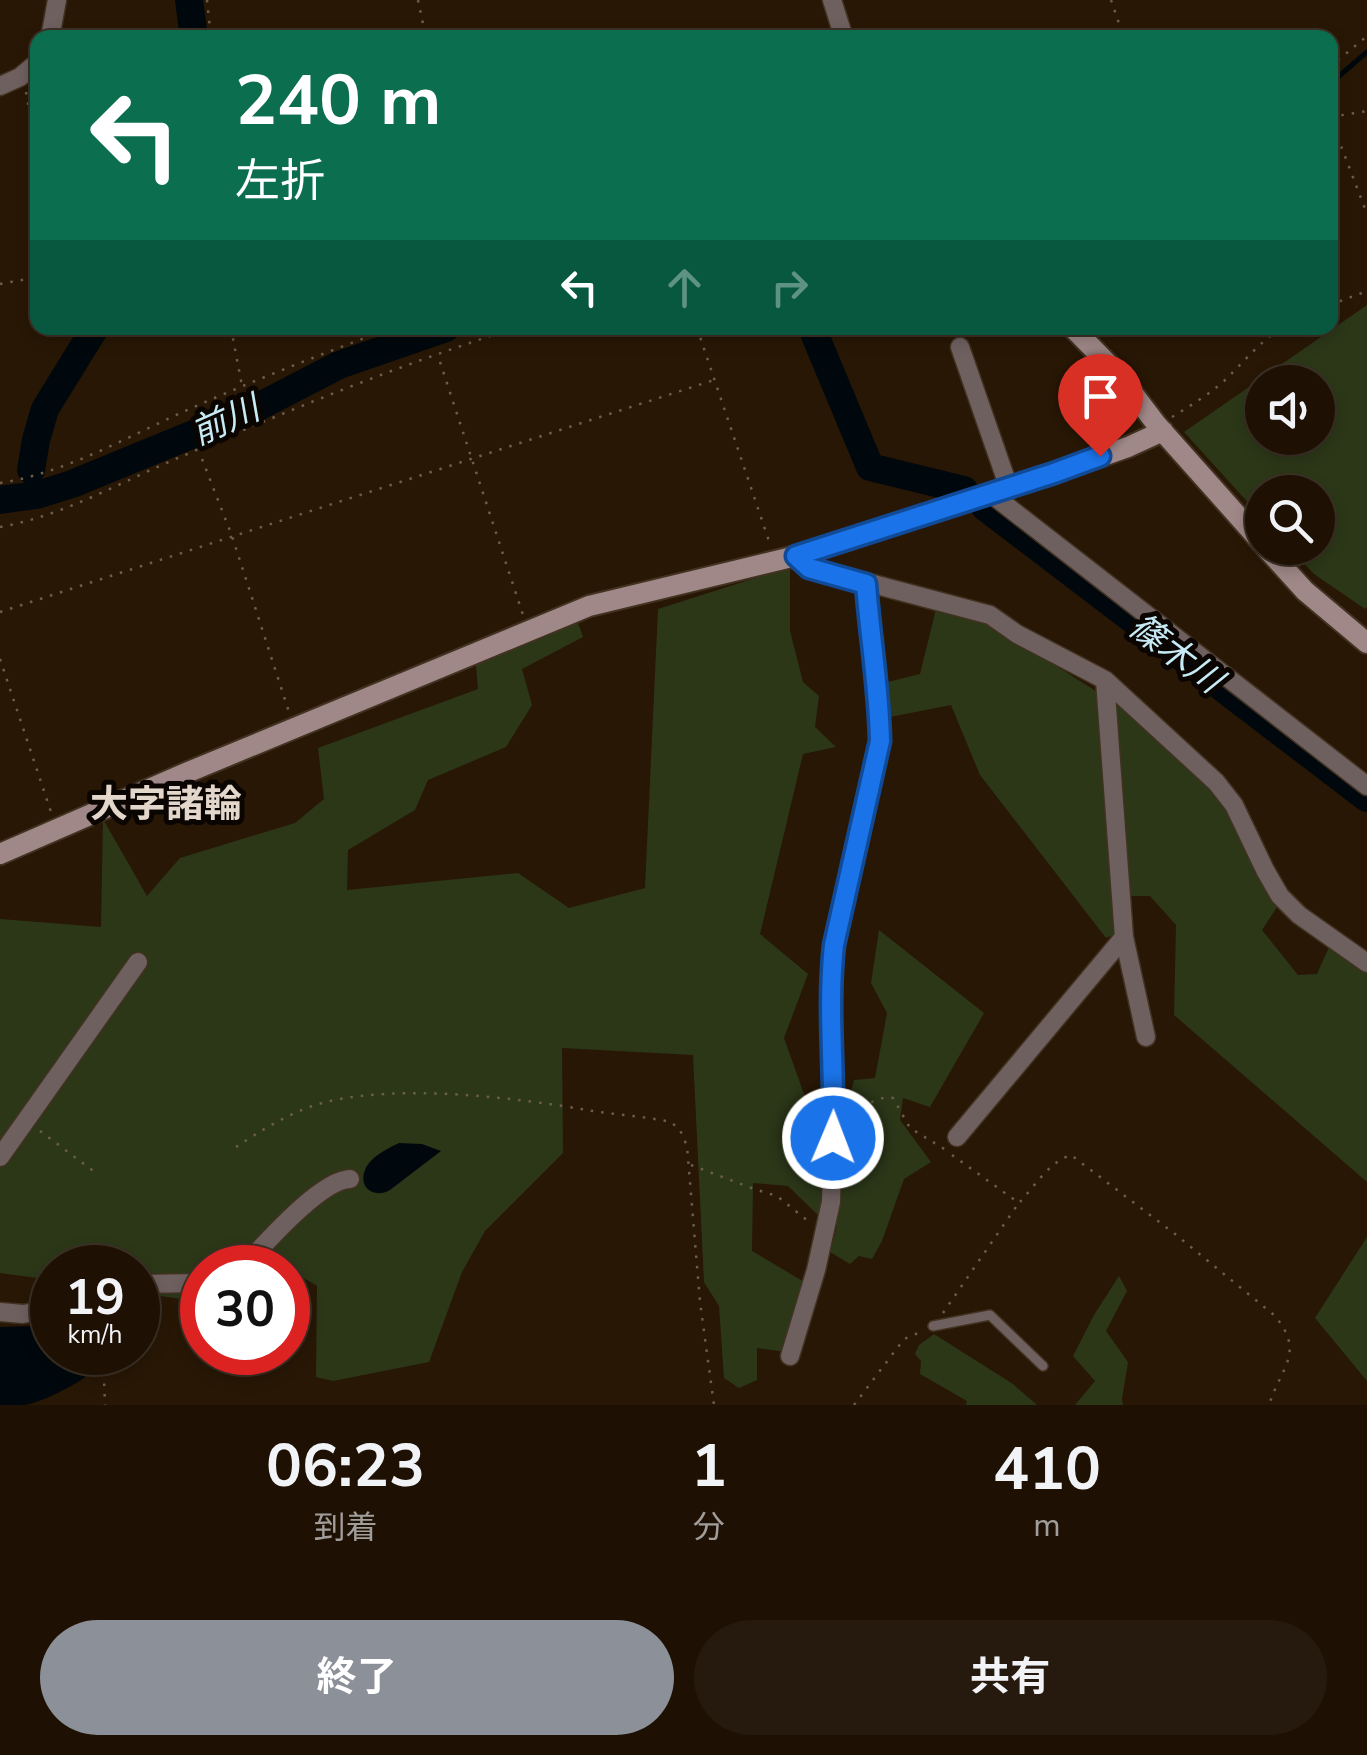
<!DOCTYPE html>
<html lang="ja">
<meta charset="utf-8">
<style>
:root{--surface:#1e1104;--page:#261a0e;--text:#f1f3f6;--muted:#a19d9a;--line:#3c3126;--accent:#8c9099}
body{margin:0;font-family:"Nunito Sans","Noto Sans JP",sans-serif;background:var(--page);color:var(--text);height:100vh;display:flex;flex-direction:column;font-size:38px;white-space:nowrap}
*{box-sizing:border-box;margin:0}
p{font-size:32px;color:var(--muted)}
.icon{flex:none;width:55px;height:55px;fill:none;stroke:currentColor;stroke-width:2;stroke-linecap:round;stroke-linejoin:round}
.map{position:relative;height:1405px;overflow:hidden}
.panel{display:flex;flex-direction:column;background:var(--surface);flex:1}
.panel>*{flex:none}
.top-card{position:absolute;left:30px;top:30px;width:1308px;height:305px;border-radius:20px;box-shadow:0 5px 15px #0003,0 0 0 2px var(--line);background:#0b6e4f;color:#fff;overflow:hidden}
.fabs{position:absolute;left:1245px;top:365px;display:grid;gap:20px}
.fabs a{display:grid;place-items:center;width:90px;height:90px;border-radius:50%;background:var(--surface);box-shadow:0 5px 15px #0003,0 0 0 2px var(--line);font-size:50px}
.speed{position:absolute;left:30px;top:1245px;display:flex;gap:20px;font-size:50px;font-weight:700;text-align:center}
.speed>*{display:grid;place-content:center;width:130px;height:130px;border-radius:50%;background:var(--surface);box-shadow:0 5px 15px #0003,0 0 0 2px var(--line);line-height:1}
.speed small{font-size:25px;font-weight:400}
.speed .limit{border:15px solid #d22;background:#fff;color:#111}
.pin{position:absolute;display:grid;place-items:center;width:85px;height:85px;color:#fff;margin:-102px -42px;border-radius:50% 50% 50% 0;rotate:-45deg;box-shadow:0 0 10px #0007}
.pin .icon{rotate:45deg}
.me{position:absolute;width:110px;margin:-55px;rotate:1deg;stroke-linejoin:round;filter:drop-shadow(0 0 8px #0008)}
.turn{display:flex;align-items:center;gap:35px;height:210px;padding:0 40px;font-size:45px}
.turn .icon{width:130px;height:130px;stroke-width:2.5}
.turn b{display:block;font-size:70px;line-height:85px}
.lanes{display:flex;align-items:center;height:95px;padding:0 40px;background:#0003;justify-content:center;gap:50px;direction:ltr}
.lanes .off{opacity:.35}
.eta{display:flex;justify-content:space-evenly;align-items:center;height:170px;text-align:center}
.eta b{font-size:60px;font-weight:700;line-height:70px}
.button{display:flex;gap:20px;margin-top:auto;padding:20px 40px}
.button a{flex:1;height:115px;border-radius:60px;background:var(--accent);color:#fff;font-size:40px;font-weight:700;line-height:115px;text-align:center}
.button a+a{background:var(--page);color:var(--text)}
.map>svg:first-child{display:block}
</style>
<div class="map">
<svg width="1367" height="1405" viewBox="0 0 1367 1405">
<rect width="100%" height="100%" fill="#281705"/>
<path fill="#2c3718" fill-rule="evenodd" d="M1367 305V607L1365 609 1314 574 1290 548H1318V492H1262V518L1184 432ZM1262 382H1318V438H1262Z
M790 567V631L803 682 819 696 815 727 836 747 803 754 760 934 808 974 784 1038 824 1150 829 1178H842L863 1147 862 1103 849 1100 854 1080 875 1078 887 1013 871 983 879 930 984 1013 930 1107 903 1098 900 1120 931 1162 904 1179 882 1241 872 1259 859 1256 850 1264 830 1252 837 1226 821 1218 788 1186 753 1183 752 1251 806 1283 786 1352 757 1348V1380L739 1388 724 1378 719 1306 704 1282 693 1055 562 1048 563 1153 485 1231 462 1272 429 1362 333 1381 316 1377 317 1286 273 1259 257 1267 202 1268V1297L196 1301 138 1293V1268H52V1280L0 1273V919L101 927 103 819 147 896 180 858 295 823 324 799 318 748 478 689 476 665 577 620 583 637 522 669 532 705 506 747 428 780 415 810 348 850 347 890 518 873 569 908 645 888 658 609Z
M936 609 986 621 1138 718 1219 796 1277 907 1262 930 1298 975 1317 974 1330 945 1367 971V1182L1174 1015 1176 925 1150 896H1118L1120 932 1106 938 980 775 951 705 890 717 888 682 920 674Z
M1367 1237V1381L1315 1318Z
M1119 1276 1127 1291 1106 1331 1128 1362 1122 1399 1123 1405H1075L1095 1381 1073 1356 1094 1315Z
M934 1334 1013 1384 1037 1405H966L967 1401 920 1374 921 1361 915 1354 919 1345Z"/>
<path fill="#00080d" d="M399 1143 422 1144 441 1151 390 1190C374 1199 358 1188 365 1170 370 1157 387 1149 399 1143Z
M52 1323V1352L83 1353 85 1377C74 1386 39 1403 25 1405 17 1405 8 1405 0 1405V1327L36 1326Z"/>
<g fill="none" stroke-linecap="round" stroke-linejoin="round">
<path stroke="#00080d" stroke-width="5" d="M1330 84 1367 52"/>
<path stroke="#00080d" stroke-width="28" d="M189 0 194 38
M812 328 870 467 964 490
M31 470 36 440 45 409 95 328
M0 500 37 495 72 484 252 410 339 365 446 328
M985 507 1367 798"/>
<defs>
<path id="lane" d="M933 1326 990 1315 1043 1366"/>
<path id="street" d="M832 0 844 38
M50 38 57 0
M0 86 20 77 38 62
M960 347 1009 488
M993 493 999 500 1367 786
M796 556 809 567 990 615 1017 634 1105 680 1216 782 1234 805 1265 870 1280 896 1299 915 1367 963
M1105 680 1124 937 1146 1037
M957 1137 1124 937
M0 1157 138 962
M242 1268C264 1245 320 1180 350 1179
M138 1284 202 1283
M0 1312 23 1314 52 1309
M790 1356 816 1270 831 1202 834 1095 831 974 834 945 880 741 867 584"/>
<path id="secondary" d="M1073 328 1119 375 1157 425 1262 543
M1266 548 1305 591 1367 643
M0 854 186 773 589 606 796 556 1054 473 1128 447 1163 431"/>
</defs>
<use href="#lane" stroke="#423221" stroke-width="12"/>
<use href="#street" stroke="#423221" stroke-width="21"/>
<use href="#secondary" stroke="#423221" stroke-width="24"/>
<path stroke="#6c5d4d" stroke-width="2.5" stroke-dasharray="2.5 8" stroke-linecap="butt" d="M207 0 211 38
M418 0 426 38
M1111 0 1124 38
M1330 67 1367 36
M26 92 38 160
M1330 117 1367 214
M1331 117 1367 111
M0 284 38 277
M1330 305 1367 291
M231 328 242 386
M697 328 770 544
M440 362 523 615
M1172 417C1190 406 1208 395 1224 381 1243 363 1260 341 1282 328
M202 459 232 536 289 712
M0 483C65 473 125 438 185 411 252 381 322 354 391 328
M0 527C62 516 115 485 171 461 284 412 399 365 515 328
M0 612 714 380
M0 659 51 812
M851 1107C869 1108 876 1095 893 1098L910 1128 946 1150
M40 1131 96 1173
M236 1147C263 1129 294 1110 326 1102 400 1084 511 1097 587 1110 615 1115 643 1116 671 1122L680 1130 687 1146 700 1302 714 1405
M952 1155 1019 1203C1034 1187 1050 1161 1071 1155L1175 1234 1274 1315C1306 1352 1281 1367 1269 1405
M691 1165 754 1189 777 1196 808 1221
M943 1313 1018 1204
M103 1352 105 1405
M854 1405 904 1339 923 1331"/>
<use href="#lane" stroke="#6f6060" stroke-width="9"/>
<use href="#street" stroke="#6f6060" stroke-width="18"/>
<use href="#secondary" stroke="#9f8887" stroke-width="20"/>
</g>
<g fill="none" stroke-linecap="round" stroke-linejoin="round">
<defs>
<path id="route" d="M833 1138C835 1074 827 1009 834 945L880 741C879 689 870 636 866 584L809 568 796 556 1054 473 1100 456"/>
</defs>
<use href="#route" stroke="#114b97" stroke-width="25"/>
<use href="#route" stroke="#1a73e8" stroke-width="18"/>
</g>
<g text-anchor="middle" stroke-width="10" stroke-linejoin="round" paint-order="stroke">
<g font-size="35" font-style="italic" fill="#c6ebf6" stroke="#0b0501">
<text transform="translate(225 420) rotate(-24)" y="12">前川</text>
<text transform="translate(1176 653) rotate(37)" y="12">篠木川</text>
</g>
<g font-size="38" font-weight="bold" fill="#e3d7cc" stroke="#0b0501">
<text x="166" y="817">大字諸輪</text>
</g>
</g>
</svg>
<div class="fabs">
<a><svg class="icon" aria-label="sound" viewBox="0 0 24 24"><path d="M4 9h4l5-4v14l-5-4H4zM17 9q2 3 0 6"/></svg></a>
<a><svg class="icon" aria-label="search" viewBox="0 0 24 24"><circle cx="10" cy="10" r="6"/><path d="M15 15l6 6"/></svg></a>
</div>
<div class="speed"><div>19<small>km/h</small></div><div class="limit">30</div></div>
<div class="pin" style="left:1100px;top:456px;background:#d93025"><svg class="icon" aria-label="arrive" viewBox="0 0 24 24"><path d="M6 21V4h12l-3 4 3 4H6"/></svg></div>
<svg class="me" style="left:833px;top:1138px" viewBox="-20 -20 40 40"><circle r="17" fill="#1a73e8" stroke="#fff" stroke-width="3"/><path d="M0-11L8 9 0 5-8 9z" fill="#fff"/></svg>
<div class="top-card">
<div class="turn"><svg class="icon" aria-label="left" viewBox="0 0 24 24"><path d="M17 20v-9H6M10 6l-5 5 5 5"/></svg><div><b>240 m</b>左折</div></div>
<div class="lanes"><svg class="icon" aria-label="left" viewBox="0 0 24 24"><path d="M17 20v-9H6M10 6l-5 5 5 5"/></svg><svg class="icon off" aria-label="ahead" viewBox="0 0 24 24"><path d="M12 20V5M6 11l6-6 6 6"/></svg><svg class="icon off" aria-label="right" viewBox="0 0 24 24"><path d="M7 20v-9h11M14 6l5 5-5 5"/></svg></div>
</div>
</div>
<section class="panel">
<div class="eta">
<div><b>06:23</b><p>到着</p></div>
<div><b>1</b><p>分</p></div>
<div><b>410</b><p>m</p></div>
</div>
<div class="button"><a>終了</a><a>共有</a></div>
</section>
